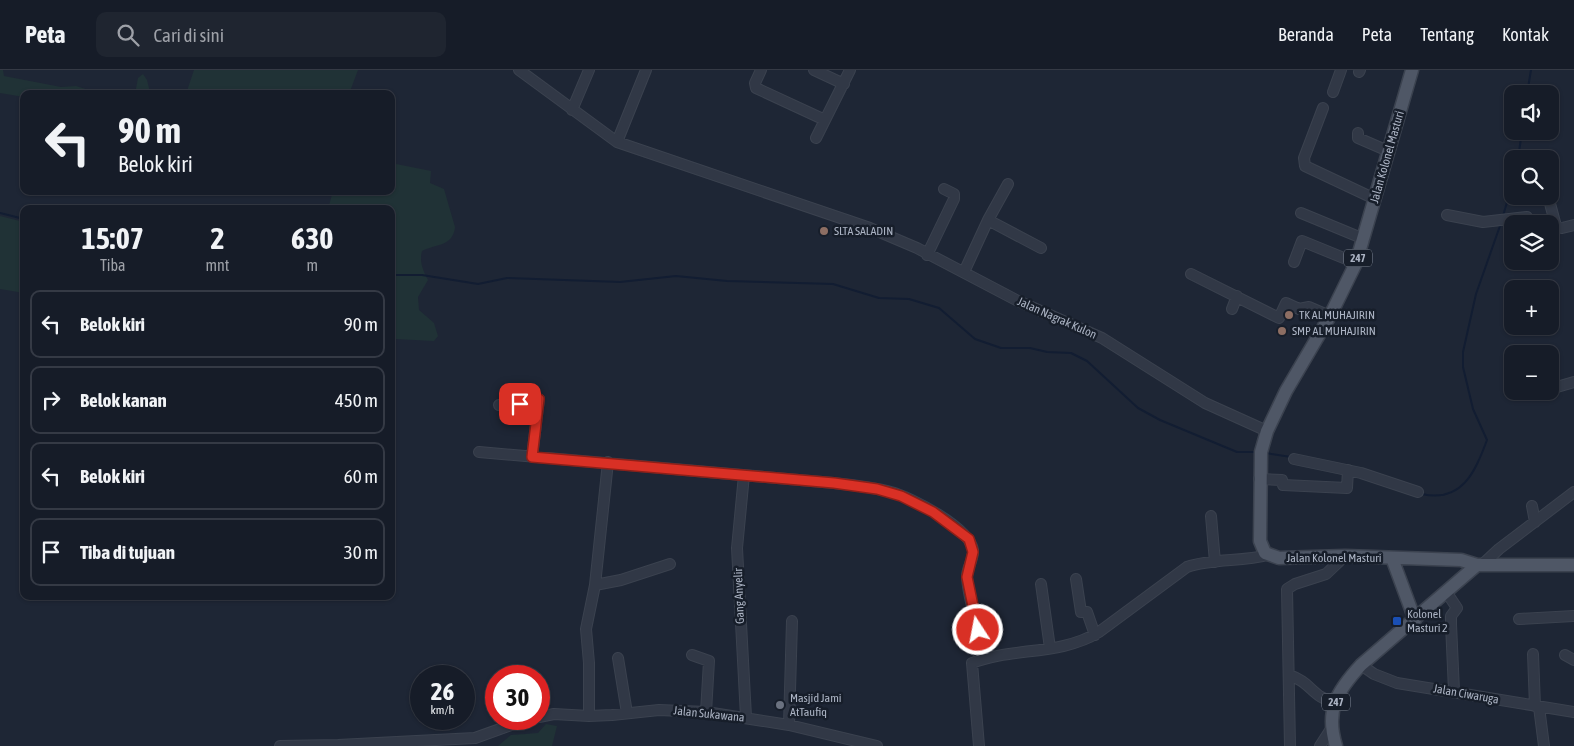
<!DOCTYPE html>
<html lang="id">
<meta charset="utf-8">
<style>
:root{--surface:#161c28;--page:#1f2530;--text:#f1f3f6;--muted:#9ea1a8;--line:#353a45}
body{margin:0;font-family:"Asap Condensed",sans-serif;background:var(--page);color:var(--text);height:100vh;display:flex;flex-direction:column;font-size:19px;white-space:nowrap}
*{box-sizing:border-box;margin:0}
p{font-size:16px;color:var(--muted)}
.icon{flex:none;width:28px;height:28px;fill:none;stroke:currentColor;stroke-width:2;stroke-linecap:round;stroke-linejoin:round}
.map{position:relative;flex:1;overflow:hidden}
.panel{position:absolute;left:20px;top:135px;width:375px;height:395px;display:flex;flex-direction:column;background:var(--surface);border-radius:10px;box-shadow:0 1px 4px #0004,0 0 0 1px var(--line)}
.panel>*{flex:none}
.guide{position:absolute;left:20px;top:20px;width:375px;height:105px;border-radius:10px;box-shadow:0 1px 4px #0004,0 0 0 1px var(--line);background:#161c28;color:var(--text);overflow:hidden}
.buttons{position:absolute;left:1504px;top:15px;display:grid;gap:10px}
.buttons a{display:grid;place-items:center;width:55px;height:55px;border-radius:10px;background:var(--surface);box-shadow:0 1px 4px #0004,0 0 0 1px var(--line);font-size:25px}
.speed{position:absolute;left:410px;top:595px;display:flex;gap:10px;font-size:25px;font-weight:700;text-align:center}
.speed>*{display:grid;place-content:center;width:65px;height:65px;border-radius:50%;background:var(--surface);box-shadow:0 1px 4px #0004,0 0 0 1px var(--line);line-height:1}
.speed small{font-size:12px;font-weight:400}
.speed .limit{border:8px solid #d22;background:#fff;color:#111}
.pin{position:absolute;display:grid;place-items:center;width:42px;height:42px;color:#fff;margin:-21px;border-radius:10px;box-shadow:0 2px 8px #0006}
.me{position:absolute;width:55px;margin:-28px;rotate:349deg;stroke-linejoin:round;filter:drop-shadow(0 0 4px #0008)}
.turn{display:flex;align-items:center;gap:18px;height:105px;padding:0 15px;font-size:22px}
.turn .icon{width:65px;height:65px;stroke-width:2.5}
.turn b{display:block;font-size:35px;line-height:42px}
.eta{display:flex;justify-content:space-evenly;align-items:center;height:85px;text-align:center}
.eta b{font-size:30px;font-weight:700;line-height:35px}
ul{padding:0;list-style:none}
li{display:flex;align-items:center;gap:15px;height:68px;margin:0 10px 8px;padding:0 5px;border:2px solid var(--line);border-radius:10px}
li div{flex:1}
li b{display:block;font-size:19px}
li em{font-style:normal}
header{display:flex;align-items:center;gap:30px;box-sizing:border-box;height:70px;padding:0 25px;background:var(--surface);border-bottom:1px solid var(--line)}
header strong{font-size:24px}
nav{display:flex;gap:28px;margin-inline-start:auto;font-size:18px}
.search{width:350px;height:45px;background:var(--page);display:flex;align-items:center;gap:12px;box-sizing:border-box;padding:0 18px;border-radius:10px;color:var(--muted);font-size:19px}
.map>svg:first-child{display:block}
</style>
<header>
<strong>Peta</strong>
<div class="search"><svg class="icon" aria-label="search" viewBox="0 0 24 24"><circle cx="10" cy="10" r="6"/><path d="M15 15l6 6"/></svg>Cari di sini</div>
<nav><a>Beranda</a><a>Peta</a><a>Tentang</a><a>Kontak</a></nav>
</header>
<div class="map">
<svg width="1574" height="676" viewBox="0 0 1574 676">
<rect width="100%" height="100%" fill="#1e2635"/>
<path fill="#203236" d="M0 0H3L4 6 61 17 76 16 101 24H24V27L0 23Z
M194 0H358L349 24H186Z
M143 4 147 10 150 22 159 24H135L138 8Z
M391 93 431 101 430 113 444 119 455 157C453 177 435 174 422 181 419 192 423 200 428 210L418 227 419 240 434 253 438 266 434 271 396 269 391 276V139H328L333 121H391Z
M0 146 24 152V223L0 219Z
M546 654 557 656 552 676H498L511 665 538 663Z"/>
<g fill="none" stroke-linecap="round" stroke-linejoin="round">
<path stroke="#121d32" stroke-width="2" d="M1527 24 1531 0
M1518 89 1522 61
M0 143 24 149
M1503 146 1512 115
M391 205H422L478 214 507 208 620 212 676 206 727 211 833 214 879 228 909 229 939 238 975 269 1001 278H1030L1047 282 1071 283 1087 291 1138 338 1160 350 1237 382H1255
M1266 383 1291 387
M1422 424C1462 433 1475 402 1487 370L1473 339 1463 297V282L1476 224 1501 153"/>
<defs>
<path id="minor" d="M519 0 617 72 870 158 917 178 1018 231 1102 268 1205 333 1267 361
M761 0 755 13 756 18 825 50
M814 0 844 14
M1359 2 1360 0
M1333 22 1341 0
M1323 38 1304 88 1305 96 1375 129
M572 40 589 0
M1358 63V68L1388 81
M816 68 850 0
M617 72 646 0
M1548 126 1556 156 1562 158 1574 155
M1301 143 1364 169
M1447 145 1483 152 1527 147
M988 150 1041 178
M927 185 954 129V124L944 119
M1294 192 1302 171 1356 193
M964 202 988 150 1008 114
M1191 204 1279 248 1286 233 1299 239 1309 237 1330 246
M1232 239 1237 226
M1550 319 1574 312
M499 335 520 334 523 325 539 329 532 387
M479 382 834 413C853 415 873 417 891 422 911 427 970 458 973 480 974 489 967 497 967 506 967 520 980 574 988 586
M1294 389 1361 403 1418 422
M744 405 737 478 746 647
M1259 409 1282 410 1283 415 1347 418 1348 400
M1532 436 1535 452
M1211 446 1215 492
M1484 493 1499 479 1574 422
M1076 509 1081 542H1087L1095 565
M1041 514 1050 578
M595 515 621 510 670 494
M1447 523 1457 538 1451 546V554L1454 621
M1519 549 1574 546
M1533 584 1535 636
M692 585 709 591 706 642
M1565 585 1574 590
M618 588 627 643
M1361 595 1374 604 1397 613 1574 642
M1289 605C1311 612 1312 627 1335 633
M1539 637 1544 676
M589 646V593L586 559 595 515 608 392
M539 647 554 644 589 646 612 645 659 640 706 642 789 655 877 676
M789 655 792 551
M280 676 338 675 475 668 528 649
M979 676 972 593C1012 577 1060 586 1099 562L1187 497C1213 488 1241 492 1268 485
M1290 676 1287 519 1295 514 1326 504 1345 486
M1320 676 1331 659"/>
<path id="major" d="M1412 0 1356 193 1330 246 1286 321 1267 361 1261 382 1260 471 1265 483 1279 488 1345 486 1461 490 1477 495
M1392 488 1415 550
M1336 676C1325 640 1337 621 1361 595L1477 495H1574"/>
</defs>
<use href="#minor" stroke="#3b424f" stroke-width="12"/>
<use href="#major" stroke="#3b424f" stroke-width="15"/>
<use href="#minor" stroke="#313846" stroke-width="10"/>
<use href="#major" stroke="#4f5766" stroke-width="12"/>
</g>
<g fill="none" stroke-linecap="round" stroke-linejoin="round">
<defs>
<path id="route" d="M520 334 523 325 539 329 532 387 834 413 877 419 901 426 933 442 969 469 973 482 967 507 978 560"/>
</defs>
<use href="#route" stroke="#8d1f18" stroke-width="12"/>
<use href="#route" stroke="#d93025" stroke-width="9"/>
</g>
<g fill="#8d6e63" stroke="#171e2a" stroke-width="2">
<circle cx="824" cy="161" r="5"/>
<circle cx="1289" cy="245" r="5"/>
<circle cx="1282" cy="261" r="5"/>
</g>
<rect fill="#1a4fb4" stroke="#171e2a" stroke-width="2" x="1392" y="546" width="10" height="10" rx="2.5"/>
<circle fill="#6b7280" stroke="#171e2a" stroke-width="2" cx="780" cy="635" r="5"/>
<g text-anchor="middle" stroke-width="5" stroke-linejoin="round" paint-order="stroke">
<g fill="#171e2a" stroke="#7f8695" stroke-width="1">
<rect x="1344" y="179.5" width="28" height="17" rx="4"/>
<rect x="1322" y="623.5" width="28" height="17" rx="4"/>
</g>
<g font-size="11" font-weight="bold" fill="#abb3c3">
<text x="1358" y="192">247</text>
<text x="1336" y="636">247</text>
</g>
<g font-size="12" fill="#abb3c3" stroke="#171e2a">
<text transform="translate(1387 87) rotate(-74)" y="4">Jalan Kolonel Masturi</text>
<text transform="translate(1057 248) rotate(24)" y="4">Jalan Nagrak Kulon</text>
<text x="1334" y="492">Jalan Kolonel Masturi</text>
<text transform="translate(739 526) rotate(-92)" y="4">Gang Anyelir</text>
<text transform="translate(1466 624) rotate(10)" y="4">Jalan Ciwaruga</text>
<text transform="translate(709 644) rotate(6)" y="4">Jalan Sukawana</text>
</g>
<g font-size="12" fill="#abb3c3" stroke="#171e2a" text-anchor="start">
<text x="834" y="165">SLTA SALADIN</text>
<text x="1299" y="249">TK AL MUHAJIRIN</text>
<text x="1292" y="265">SMP AL MUHAJIRIN</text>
<text x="1407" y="548">Kolonel<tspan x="1407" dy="14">Masturi 2</tspan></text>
<text x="790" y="632">Masjid Jami<tspan x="790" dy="14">AtTaufiq</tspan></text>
</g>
</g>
</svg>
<div class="buttons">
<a><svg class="icon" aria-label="sound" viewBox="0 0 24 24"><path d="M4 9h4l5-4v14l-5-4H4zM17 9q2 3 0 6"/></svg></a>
<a><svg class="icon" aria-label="search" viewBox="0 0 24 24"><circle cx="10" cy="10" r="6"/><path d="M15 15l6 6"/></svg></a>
<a><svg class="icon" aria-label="layers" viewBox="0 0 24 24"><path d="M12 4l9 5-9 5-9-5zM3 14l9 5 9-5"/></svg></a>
<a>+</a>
<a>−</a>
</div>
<div class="speed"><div>26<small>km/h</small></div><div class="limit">30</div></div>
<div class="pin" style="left:520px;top:334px;background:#d93025"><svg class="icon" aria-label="arrive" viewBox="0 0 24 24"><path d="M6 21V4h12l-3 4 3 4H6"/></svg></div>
<svg class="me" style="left:978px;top:560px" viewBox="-20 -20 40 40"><circle r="17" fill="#d93025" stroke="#fff" stroke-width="3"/><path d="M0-11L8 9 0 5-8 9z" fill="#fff"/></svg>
<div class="guide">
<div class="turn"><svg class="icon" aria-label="left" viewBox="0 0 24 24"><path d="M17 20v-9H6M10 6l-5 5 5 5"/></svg><div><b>90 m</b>Belok kiri</div></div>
</div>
<section class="panel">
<div class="eta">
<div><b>15:07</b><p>Tiba</p></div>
<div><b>2</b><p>mnt</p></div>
<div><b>630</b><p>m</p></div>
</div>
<ul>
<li><svg class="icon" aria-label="left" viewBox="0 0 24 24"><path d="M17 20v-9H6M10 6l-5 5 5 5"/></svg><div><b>Belok kiri</b></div><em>90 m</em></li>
<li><svg class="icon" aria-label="right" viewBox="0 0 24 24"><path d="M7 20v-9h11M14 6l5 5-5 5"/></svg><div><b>Belok kanan</b></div><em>450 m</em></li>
<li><svg class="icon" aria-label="left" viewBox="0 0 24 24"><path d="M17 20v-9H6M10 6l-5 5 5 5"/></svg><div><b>Belok kiri</b></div><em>60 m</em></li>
<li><svg class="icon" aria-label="arrive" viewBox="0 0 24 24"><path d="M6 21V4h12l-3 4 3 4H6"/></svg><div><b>Tiba di tujuan</b></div><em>30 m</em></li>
</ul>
</section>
</div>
